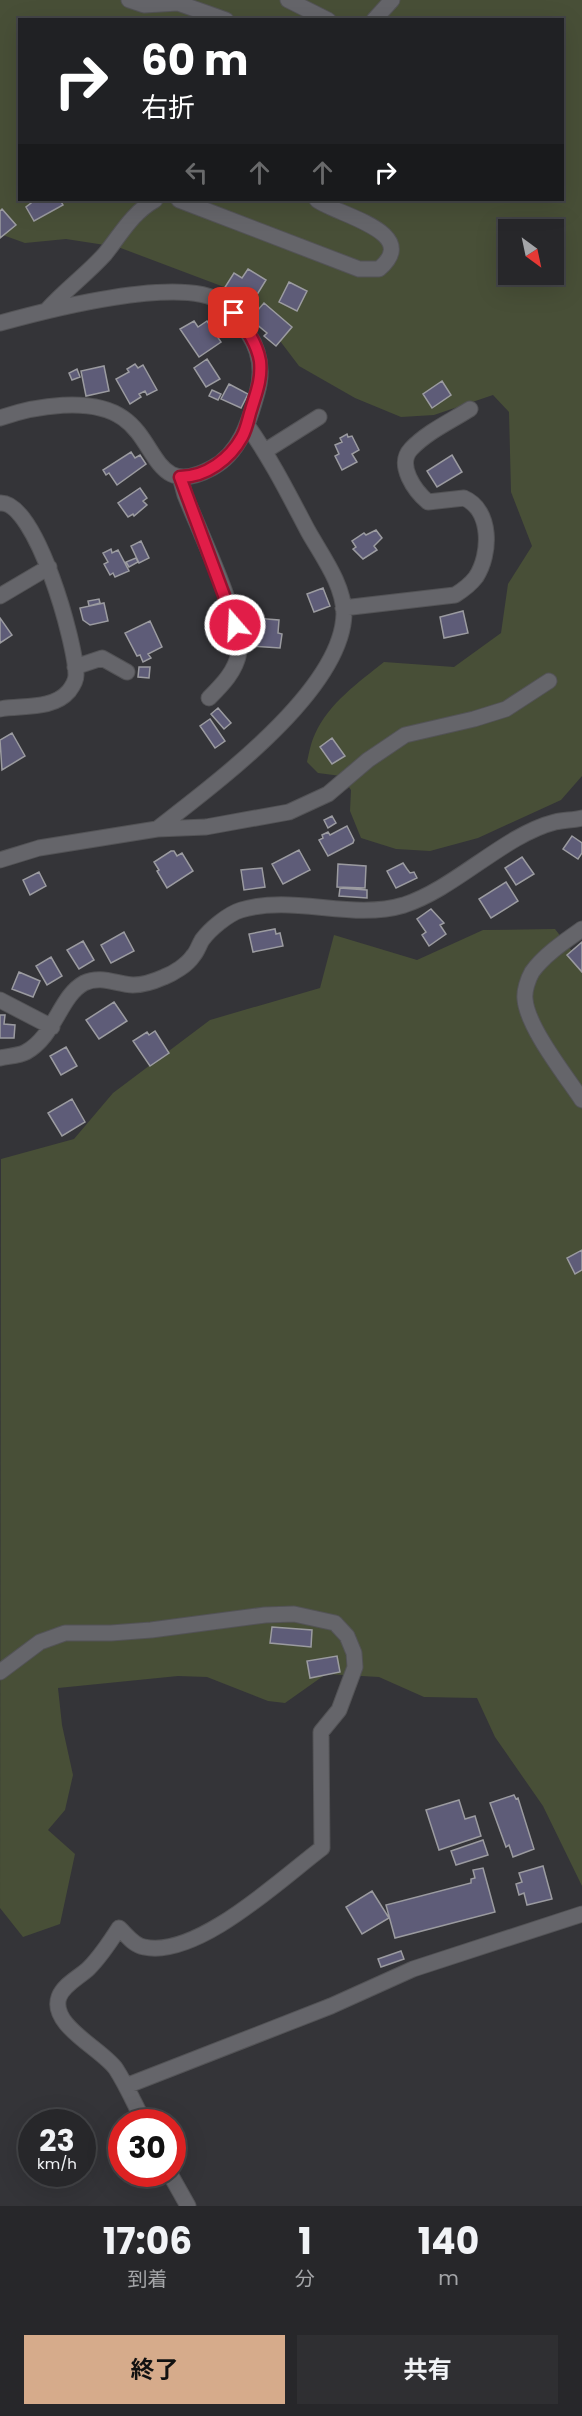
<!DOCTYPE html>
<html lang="ja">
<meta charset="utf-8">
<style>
:root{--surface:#27272a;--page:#2f2f32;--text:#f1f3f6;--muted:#a4a5a8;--line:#434447;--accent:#d6ab8b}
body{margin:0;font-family:Poppins,"Noto Sans JP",sans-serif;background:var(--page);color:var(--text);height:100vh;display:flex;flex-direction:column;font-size:22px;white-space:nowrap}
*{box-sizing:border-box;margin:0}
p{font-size:20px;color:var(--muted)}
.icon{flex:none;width:33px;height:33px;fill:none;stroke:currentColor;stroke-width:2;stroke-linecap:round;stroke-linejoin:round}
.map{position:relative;height:2206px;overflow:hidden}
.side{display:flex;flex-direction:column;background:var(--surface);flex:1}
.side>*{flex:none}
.banner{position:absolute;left:18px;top:18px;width:546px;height:183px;border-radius:0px;box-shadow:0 6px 24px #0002,0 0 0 2px var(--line);background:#202124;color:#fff;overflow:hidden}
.needle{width:39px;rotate:147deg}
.tools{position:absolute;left:498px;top:219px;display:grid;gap:12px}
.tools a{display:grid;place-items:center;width:66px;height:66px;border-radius:0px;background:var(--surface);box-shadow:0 6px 24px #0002,0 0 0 2px var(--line);font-size:30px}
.speed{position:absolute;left:18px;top:2109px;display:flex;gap:12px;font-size:30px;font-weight:700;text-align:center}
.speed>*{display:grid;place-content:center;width:78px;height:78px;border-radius:50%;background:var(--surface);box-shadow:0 6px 24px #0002,0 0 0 2px var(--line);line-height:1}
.speed small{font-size:15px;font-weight:400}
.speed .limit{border:9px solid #d22;background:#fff;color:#111}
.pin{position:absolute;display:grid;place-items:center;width:51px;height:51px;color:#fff;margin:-26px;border-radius:12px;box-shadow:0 3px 9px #0006}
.me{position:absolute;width:66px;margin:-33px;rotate:341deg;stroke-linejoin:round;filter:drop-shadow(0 0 4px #0008)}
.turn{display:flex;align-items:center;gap:21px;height:126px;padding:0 24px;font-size:27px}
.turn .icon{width:78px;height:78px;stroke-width:2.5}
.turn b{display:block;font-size:42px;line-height:51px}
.lanes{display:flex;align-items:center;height:57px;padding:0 24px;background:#0003;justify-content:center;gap:30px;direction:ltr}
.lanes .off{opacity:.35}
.eta{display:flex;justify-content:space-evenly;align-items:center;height:102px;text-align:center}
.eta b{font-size:36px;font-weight:700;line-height:42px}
.action{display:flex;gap:12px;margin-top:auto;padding:12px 24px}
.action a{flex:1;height:69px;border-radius:0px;background:var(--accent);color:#111;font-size:24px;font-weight:700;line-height:69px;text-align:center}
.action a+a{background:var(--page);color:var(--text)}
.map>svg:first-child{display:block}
</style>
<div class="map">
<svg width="582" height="2206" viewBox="0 0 582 2206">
<rect width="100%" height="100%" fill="#343438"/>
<path fill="#484f37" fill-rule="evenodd" d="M0 0H582V776L561 800 478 838 430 851 396 849 361 838 350 811 351 790 341 776 318 773 307 762C309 753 311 742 315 734 329 703 359 682 384 662L454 667 501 633 508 584 532 546 511 492 509 412 493 395 434 415 401 417 355 398 299 366 274 333 224 287 118 247 66 239 25 243 0 234ZM20 20H562V200H20ZM508 230H554V274H508Z
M555 929 582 964V1886L543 1806 495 1737 477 1698 424 1697 379 1677 326 1674 285 1703 268 1701 207 1677 178 1676 58 1688 62 1725 73 1775 65 1810 48 1830 75 1854 60 1924 23 1937 0 1908 1 1159 74 1139 113 1093 210 1020 320 988 334 935 417 960 483 930Z"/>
<path fill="#5e5c78" stroke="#9b9ba0" stroke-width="1.5" d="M29 200H60L63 205 34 221 26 207 31 203Z
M2 209 16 225 0 238V211Z
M248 269 266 280 250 306 222 292 234 273 242 278Z
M289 282 307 291 297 311 279 302Z
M264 303 292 327 276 346 264 336 267 333 250 319Z
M194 321 198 327 207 321 221 342 199 357 180 329Z
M207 359 220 379 206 387 194 368Z
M135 364 138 368 143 365 157 390 147 395 145 391 139 394 141 397 130 404 116 379 129 372 127 369Z
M104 366 109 391 86 396 81 371Z
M77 369 80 377 72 380 69 373Z
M442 381 451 395 432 408 423 394Z
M229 384 248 394 241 408 221 399Z
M212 390 221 394 218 400 209 396Z
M347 434 348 437 352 436 359 450 352 454 357 462 342 470 335 456 339 454 335 445 342 442 340 438Z
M131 452 135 458 140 455 146 464 117 485 109 473 106 475 103 470Z
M452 455 462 472 437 487 427 471Z
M140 488 147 498 143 501 147 505 134 516 133 514 128 517 118 503Z
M376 530 382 538 374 546 377 550 363 559 353 549 356 547 352 541 364 533 366 535Z
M141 541 149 558 139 563 131 546Z
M111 549 112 553 118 550 129 571 115 577 113 573 110 575 104 564 108 562 103 553Z
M136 558 138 562 129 567 126 562Z
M323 588 330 606 314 612 307 594Z
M99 599 100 603 89 606 88 601Z
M104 603 108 621 90 625 83 620 80 608Z
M463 611 468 633 444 638 440 617Z
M0 618 12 635 0 643Z
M254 618 279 620 278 633 282 634 280 648 252 646Z
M150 621 162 647 148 654 151 658 143 662 140 655 137 656 125 633Z
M139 667H150L149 678 138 677Z
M218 708 231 723 224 729 211 714Z
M210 719 225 741 215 748 200 726Z
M12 733 25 756 2 770 0 740Z
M332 738 345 756 332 764 320 747Z
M332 816 336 823 328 828 324 820Z
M347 826 354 840 353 843 328 856 319 840 323 838 322 835 328 832 330 835Z
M572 836 582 843V853L578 859 563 849Z
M299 850 310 870 283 884 272 864Z
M171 851H174L177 856 182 853 193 871 167 888 157 871 159 870 154 862Z
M522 857 534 874 516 885 505 868Z
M403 863 407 869 410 873 414 872 417 878 396 888 387 871Z
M338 864 366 866 365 888 337 887Z
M262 868 265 887 244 890 241 870Z
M39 872 46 886 30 895 23 880Z
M506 882 518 901 491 918 479 899Z
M340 888 367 890V898L339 896Z
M431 909 444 923 440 925 446 934 429 946 422 935 426 932 417 919Z
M275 929 276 934 280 933 283 946 253 952 249 934Z
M124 932 134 951 111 963 101 945Z
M83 941 94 960 79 969 67 950Z
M582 942V972L567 955Z
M51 957 62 976 47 985 36 966Z
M19 972 40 981 33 997 12 989Z
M114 1002 127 1021 99 1039 86 1020Z
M0 1015H5L4 1024 15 1025 14 1038H0Z
M155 1031 169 1053 150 1066 133 1041 147 1032 149 1035Z
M66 1047 77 1066 61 1075 50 1056Z
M72 1099 85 1122 62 1136 48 1113Z
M582 1250V1270L575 1274 567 1258Z
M272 1627 312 1630 311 1647 270 1643Z
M337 1656 340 1672 310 1678 307 1661Z
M514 1795 516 1799 518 1798 534 1849 513 1857 509 1845 506 1847 490 1803Z
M459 1800 465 1819 475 1816 481 1836 439 1850 426 1810Z
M483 1840 488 1855 456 1865 451 1851Z
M543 1866 552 1899 527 1905 524 1893 519 1895 516 1884 522 1882 519 1873Z
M483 1868 495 1912 395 1938 386 1905 471 1883V1879L475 1878 473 1870Z
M372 1891 389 1918 362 1934 346 1907Z
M401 1951 404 1959 381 1967 378 1959Z"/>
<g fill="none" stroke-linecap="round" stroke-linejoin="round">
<defs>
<path id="street" d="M129 0 144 5 178 3 226 20
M288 0 328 20
M374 20 392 0
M179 200 359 269H379C423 232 337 215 317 200
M48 309C65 290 87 274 105 254 121 234 132 213 155 200
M0 323C47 310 180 275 222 302 233 310 241 322 248 333 260 351 263 372 257 393 249 422 240 453 212 468 155 499 158 442 123 418 92 396 34 406 0 418
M265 451 319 417
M180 477 185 495C198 528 242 620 239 652 236 671 222 685 209 698
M0 503C36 500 76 644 76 675 76 680 72 687 69 691 53 710 22 705 0 709
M0 596 49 567
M343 608 455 595C463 590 470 585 476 577 491 554 492 510 464 498L428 502C415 491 396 465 411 449 427 432 451 421 470 409
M75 667 102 658 127 672
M157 829C213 785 342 691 344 614 344 585 322 556 308 531 289 495 271 459 247 425
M0 860 39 848 157 829 206 827 289 812 328 794 368 760 405 735 474 719 506 709 549 681
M582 929C565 941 544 955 532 972 528 979 524 991 525 999 527 1027 566 1076 582 1100
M0 1000 52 1027
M0 1058C8 1056 19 1056 26 1052 55 1036 60 996 84 983 101 975 116 984 133 985 143 985 155 981 164 977 174 973 187 965 193 956 197 952 199 945 202 940 210 929 228 914 241 910 294 894 351 921 404 905 456 888 504 835 555 822 564 820 573 820 582 818
M0 1672 40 1642 65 1633H111L151 1630 265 1615 294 1614 335 1623 347 1636 354 1653 355 1667 339 1710 321 1732 322 1848C282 1878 197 1959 144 1947 133 1945 127 1935 119 1928 110 1942 101 1956 89 1968 80 1977 64 1984 59 1997 49 2025 102 2049 116 2069 127 2086 135 2105 144 2122
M126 2086 331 2006 413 1969 582 1914
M170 2174 188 2206"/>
</defs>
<use href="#street" stroke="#535356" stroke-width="17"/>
<use href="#street" stroke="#65656a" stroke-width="15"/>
</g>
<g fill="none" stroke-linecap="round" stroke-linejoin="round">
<defs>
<path id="route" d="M234 313C246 327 257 343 260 361 262 380 256 393 251 410 248 419 247 428 242 437 230 459 206 477 180 477L235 625"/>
</defs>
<use href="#route" stroke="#92132f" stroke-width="15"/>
<use href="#route" stroke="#e11d48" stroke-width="10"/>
</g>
</svg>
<div class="tools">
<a><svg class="needle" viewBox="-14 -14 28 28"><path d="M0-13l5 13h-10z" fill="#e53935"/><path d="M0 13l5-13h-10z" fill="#a4a5a8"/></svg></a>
</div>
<div class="speed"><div>23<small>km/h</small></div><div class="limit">30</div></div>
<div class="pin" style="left:234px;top:313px;background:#d93025"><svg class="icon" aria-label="arrive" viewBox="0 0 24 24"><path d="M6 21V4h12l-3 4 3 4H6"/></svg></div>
<svg class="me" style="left:235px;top:625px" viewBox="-20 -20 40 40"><circle r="17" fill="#e11d48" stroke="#fff" stroke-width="3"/><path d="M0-11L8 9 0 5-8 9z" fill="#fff"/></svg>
<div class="banner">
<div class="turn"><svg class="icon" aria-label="right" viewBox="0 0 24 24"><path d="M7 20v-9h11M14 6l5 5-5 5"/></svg><div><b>60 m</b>右折</div></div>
<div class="lanes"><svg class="icon off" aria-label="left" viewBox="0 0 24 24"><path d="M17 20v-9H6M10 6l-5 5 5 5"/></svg><svg class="icon off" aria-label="ahead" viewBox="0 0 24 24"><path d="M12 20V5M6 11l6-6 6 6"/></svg><svg class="icon off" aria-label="ahead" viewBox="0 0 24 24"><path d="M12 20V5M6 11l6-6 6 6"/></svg><svg class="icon" aria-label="right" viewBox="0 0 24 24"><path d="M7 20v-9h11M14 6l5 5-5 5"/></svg></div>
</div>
</div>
<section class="side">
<div class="eta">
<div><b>17:06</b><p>到着</p></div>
<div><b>1</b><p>分</p></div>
<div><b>140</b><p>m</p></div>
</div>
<div class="action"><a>終了</a><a>共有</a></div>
</section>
